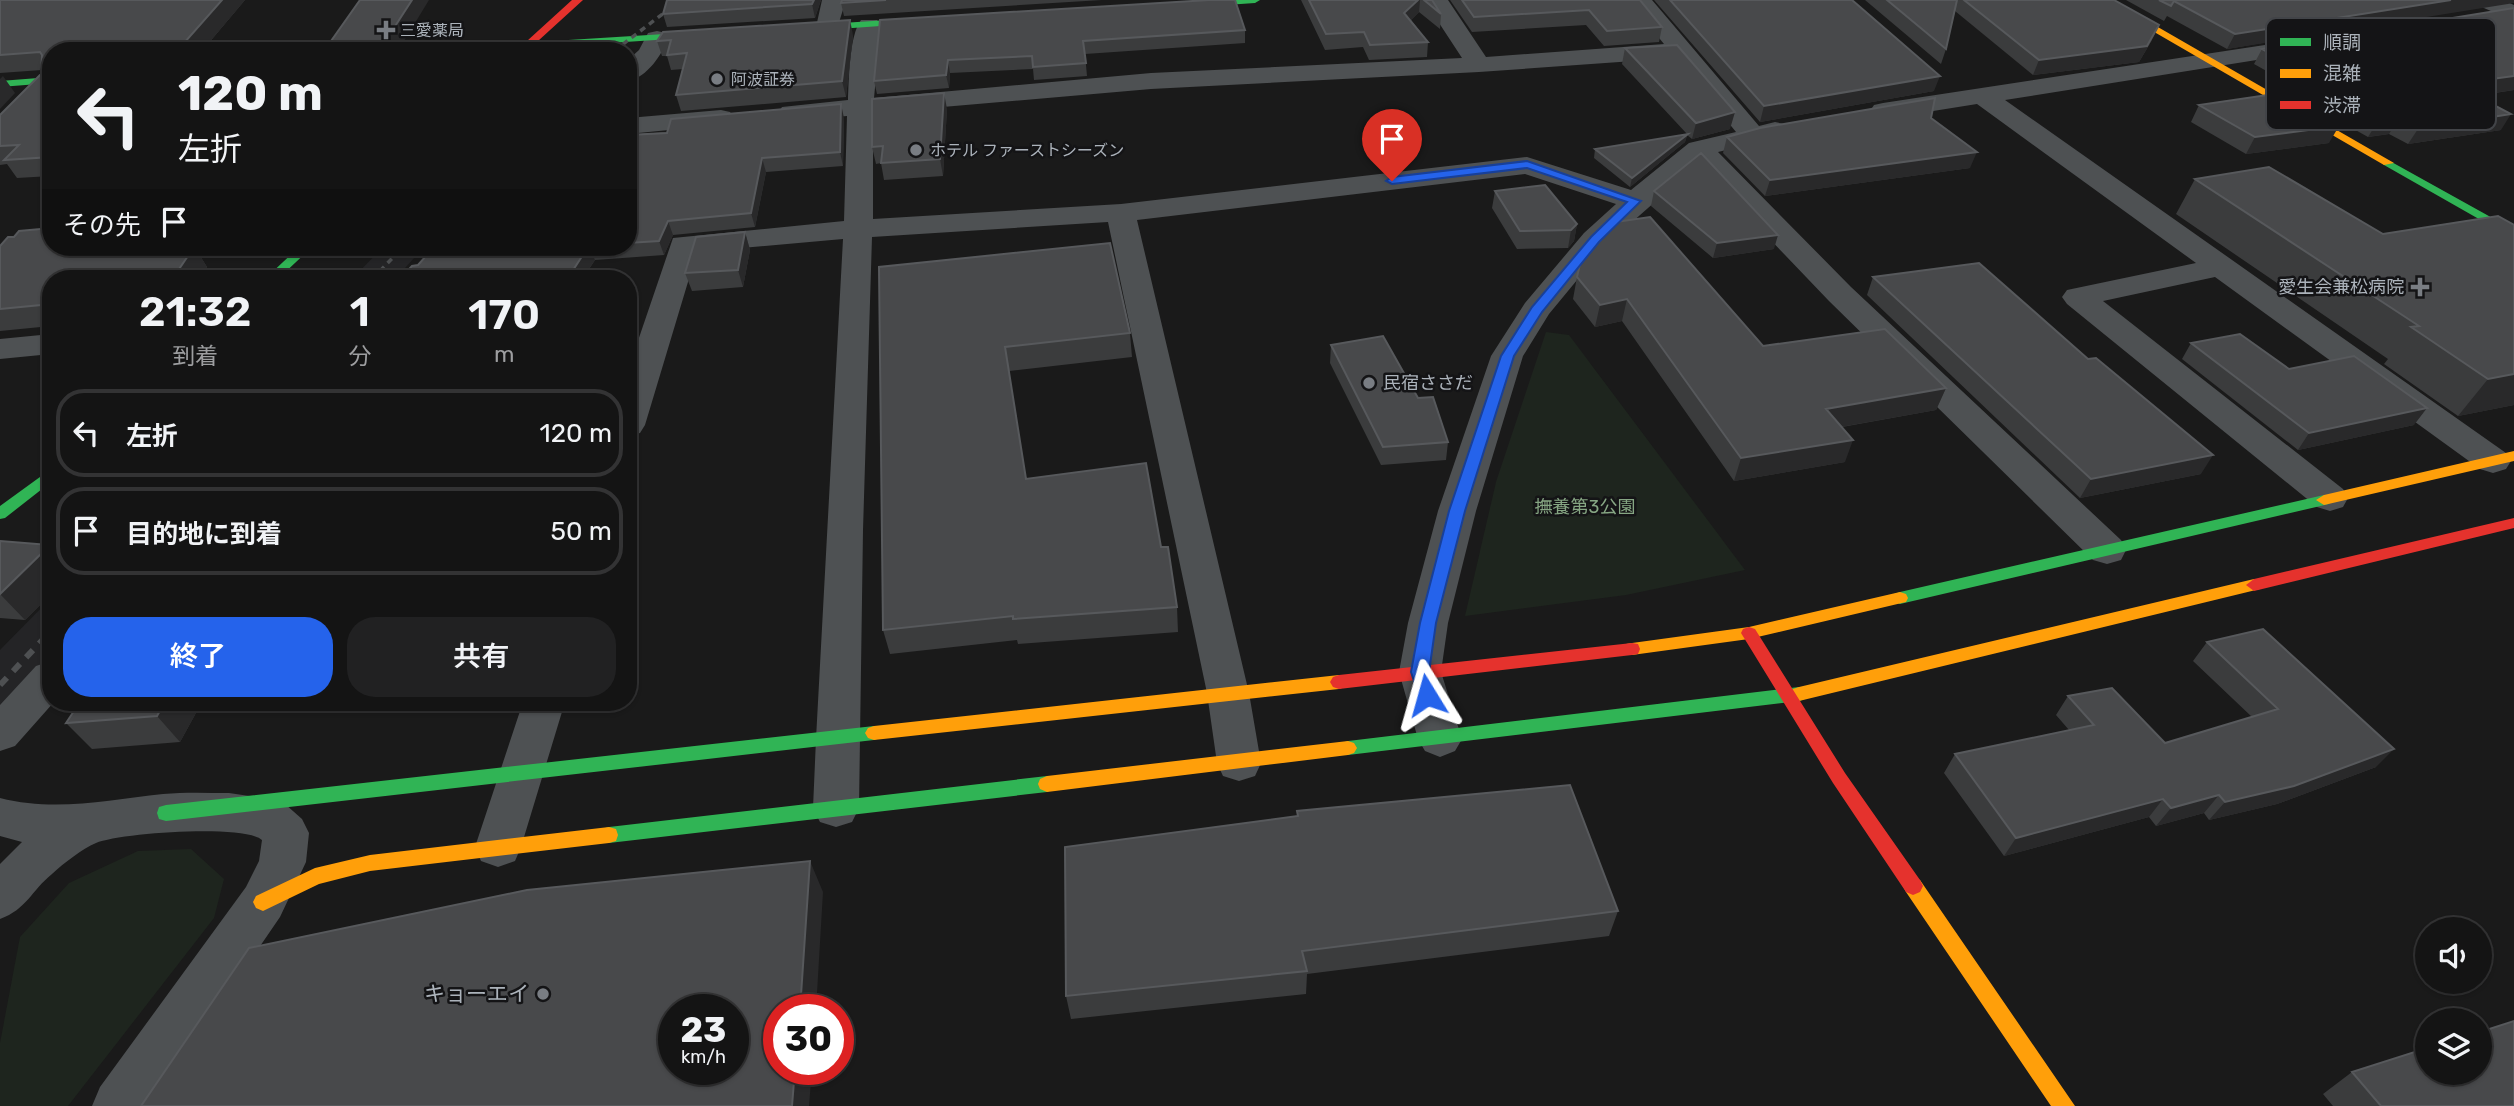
<!DOCTYPE html>
<html lang="ja">
<meta charset="utf-8">
<style>
:root{--surface:#141414;--page:#212122;--text:#f1f3f6;--muted:#9d9ea0;--line:#333334;--accent:#2563eb}
body{margin:0;font-family:Rubik,"Noto Sans JP",sans-serif;background:var(--page);color:var(--text);height:100vh;display:flex;flex-direction:column;font-size:26px;white-space:nowrap}
*{box-sizing:border-box;margin:0}
p{font-size:23px;color:var(--muted)}
.icon{flex:none;width:38px;height:38px;fill:none;stroke:currentColor;stroke-width:2;stroke-linecap:round;stroke-linejoin:round}
.map{position:relative;flex:1;overflow:hidden}
.drawer{position:absolute;left:42px;top:270px;width:595px;height:441px;display:flex;flex-direction:column;background:var(--surface);border-radius:28px;box-shadow:0 2px 5px #0004,0 0 0 2px var(--line)}
.drawer>*{flex:none}
.top-card{position:absolute;left:42px;top:42px;width:595px;height:214px;border-radius:28px;box-shadow:0 2px 5px #0004,0 0 0 2px var(--line);background:#141414;color:var(--text);overflow:hidden}
.buttons{position:absolute;left:2415px;top:917px;display:grid;gap:14px}
.buttons a{display:grid;place-items:center;width:77px;height:77px;border-radius:50%;background:var(--surface);box-shadow:0 2px 5px #0004,0 0 0 2px var(--line);font-size:35px}
.speed{position:absolute;left:658px;top:994px;display:flex;gap:14px;font-size:35px;font-weight:700;text-align:center}
.speed>*{display:grid;place-content:center;width:91px;height:91px;border-radius:50%;background:var(--surface);box-shadow:0 2px 5px #0004,0 0 0 2px var(--line);line-height:1}
.speed small{font-size:18px;font-weight:400}
.speed .limit{border:10px solid #d22;background:#fff;color:#111}
.pin{position:absolute;display:grid;place-items:center;width:60px;height:60px;color:#fff;margin:-72px -30px;border-radius:50% 50% 50% 0;rotate:-45deg;box-shadow:0 0 7px #0007}
.pin .icon{rotate:45deg}
.me{position:absolute;width:77px;margin:-38px;rotate:352deg;stroke-linejoin:round;filter:drop-shadow(0 0 5px #0008)}
.turn{display:flex;align-items:center;gap:24px;height:147px;padding:0 21px;font-size:32px}
.turn .icon{width:91px;height:91px;stroke-width:2.5}
.turn b{display:block;font-size:49px;line-height:60px}
.then{display:flex;align-items:center;height:66px;padding:0 21px;background:#0003;gap:14px;font-size:26px}
.eta{display:flex;justify-content:space-evenly;align-items:center;height:119px;text-align:center}
.eta b{font-size:42px;font-weight:600;line-height:49px}
.cta{display:flex;gap:14px;margin-top:auto;padding:14px 21px}
.cta a{flex:1;height:80px;border-radius:28px;background:var(--accent);color:#fff;font-size:28px;font-weight:600;line-height:80px;text-align:center}
.cta a+a{background:var(--page);color:var(--text)}
ul{padding:0;list-style:none}
li{display:flex;align-items:center;gap:21px;height:88px;margin:0 14px 10px;padding:0 7px;border:4px solid var(--line);border-radius:28px}
li div{flex:1}
li b{display:block;font-size:26px}
li em{font-style:normal}
.map>svg:first-child{display:block}
</style>
<div class="map">
<svg width="2514" height="1106" viewBox="0 0 2514 1106">
<rect width="100%" height="100%" fill="#1a1a1a"/>
<path fill="#242426" d="M383 247H424L396 278H353Z
M51 598V660L0 717V650Z"/>
<path fill="#1e251e" d="M1546 332 1569 335 1745 570 1626 595 1465 616 1496 482Z
M191 849 224 879 214 918 68 1106H0V1043L20 937 69 883 138 851Z"/>
<g fill="none" stroke-linecap="round" stroke-linejoin="round">
<path fill="#4e5153" fill-rule="evenodd" d="M822 0H846L836 32H820L816 27Z
M1424 0H1448L1486 57 1664 44 1628 0H1652L1759 126 1775 122 1784 124 1788 130 1784 136 1718 152 1851 287 2121 540 2126 550 2121 560 2107 564 2093 560 1829 301 1698 164 1606 245 1549 314 1523 356 1476 511 1448 623 1441 672 1462 739 1455 751 1440 757 1425 751 1418 739 1399 672 1408 623 1438 511 1491 356 1525 303 1584 233 1616 204 1525 174 1137 220 1249 693 1261 763 1255 776 1239 781 1223 776 1217 763 1207 693 1108 222 872 237 863 530 859 808 852 822 836 827 820 822 813 808 816 739 843 239 697 252 645 425 640 433 628 436V370L673 238 844 221 847 116 791 121 782 119 778 113 782 107 848 100C849 80 849 36 861 20H877L881 25 874 98 1151 73 1462 58ZM1676 58 1736 132 1689 143 1631 190 1527 157 1121 204 873 219V113L1151 89 1479 72Z
M2473 0H2503L2514 5V21L2477 5Z
M657 31 666 33 669 38C661 55 648 77 628 81V60L639 50 648 33Z
M2311 38 2320 40 2323 45 2320 50 2005 100 2506 453 2511 461 2506 469 2493 473 2480 469 2215 277 2103 301 2343 489 2348 498 2343 507 2330 511 2317 507 2067 304 2062 297 2067 290 2196 263 1977 104 1883 119 1874 117 1870 111 1874 105 1883 103Z
M721 110 730 112 734 118 730 124 628 134V118Z
M51 334V354L0 359V339Z
M51 661V702H54L15 746 0 751V705L36 666Z
M523 702H565L521 847 515 861 498 867 481 861 475 847Z
M229 793 269 799 285 804 302 819 309 833 306 862 280 917 151 1106H92L100 1087 246 887 259 861 262 840C245 824 119 833 96 843 82 849 64 863 52 874 31 891 27 909 0 919V864L22 842 0 836V798C55 812 108 800 163 794 185 792 207 793 229 793Z"/>
<path fill="#30b455" fill-rule="evenodd" d="M1214 0H1260L1255 3 1182 8 1177 5 1182 2Z
M933 17 938 20 936 22 797 32 792 29 797 26Z
M713 31 716 32V36L491 51H434L439 48Z
M51 77V83L0 87V81Z
M2388 160 2514 230V239L2384 165 2382 163Z
M299 247H312L279 278H266Z
M51 469V482L5 518 0 519V506Z
M2324 495 2329 496 2332 500 2329 504 1900 604 1894 602 1892 598 1894 594 1900 592Z
M1799 687 1805 689 1808 694 1805 699 1799 701 1348 755 1342 753 1339 748 1342 743 1348 741Z
M874 726 880 728 883 733 880 738 874 740 166 821 159 819 157 813 159 807 166 805Z
M1047 776 1054 779 1056 784 1054 789 1047 792 609 843 602 841 600 835 602 829 609 827Z"/>
<path fill="#ff9f0a" fill-rule="evenodd" d="M2099 0H2111L2394 163 2384 165Z
M2514 451V461L2324 505 2316 500 2324 495Z
M2254 579 2260 581 2262 585 2260 589 1799 701 1793 699 1790 694 1793 689 1799 687Z
M1900 592 1906 594 1908 598 1906 602 1749 639 1632 655 1626 654 1624 649 1626 644 1632 643 1749 627Z
M1339 675 1345 677 1348 682 1345 687 1339 689 874 740 868 738 865 733 868 728 874 726Z
M1348 741 1354 743 1357 748 1354 753 1348 755 1047 792 1040 789 1038 784 1040 779 1047 776Z
M609 827 616 829 618 835 616 841 609 843 370 871 319 884 263 911 256 908 253 902 256 896 315 868 370 855Z
M1913 877 1920 880 2075 1106H2051L1906 892 1903 886 1906 880Z"/>
<path fill="#e5322d" fill-rule="evenodd" d="M572 0H583L527 51H516Z
M2514 518V528L2254 591 2246 585 2254 579Z
M1749 627 1755 629 1845 773 1920 880 1923 886 1920 892 1913 895 1906 892 1833 783 1741 633 1743 629Z
M1632 643 1638 644 1640 649 1638 654 1632 655 1339 689 1333 687 1330 682 1333 677 1339 675Z"/>
<path stroke="#4e5052" stroke-width="3.5" stroke-dasharray="6 5" stroke-linecap="butt" d="M614 51 681 0
M380 271 403 247"/>
<path stroke="#4e5052" stroke-width="4.5" stroke-dasharray="8 6" stroke-linecap="butt" d="M374 278 382 269"/>
<path stroke="#4e5052" stroke-width="6" stroke-dasharray="10 9" stroke-linecap="butt" d="M0 685 51 631"/>
</g>
<path fill="#3b3c3d" d="M0 0H245L202 51H51V176L17 178 7 164 0 165V115L41 74 42 70 0 73Z
M821 0 815 18 667 27 663 14Z
M842 0H1102L844 16 841 3Z
M1301 0H1432L1441 14 1440 29 1419 12 1411 20 1428 42 1427 57 1369 60 1363 47 1325 50Z
M1450 0H1640L1662 27 1659 42 1604 46 1586 25 1472 32Z
M1654 0H1852L1934 91 1760 122Z
M1865 0H2114L2152 40 2139 62 2033 75 1955 11 1946 49 1941 64Z
M2126 0H2514L2227 49 2167 16 2164 21Z
M2514 8V90L2476 96 2501 130 2408 144 2389 134 2368 137 2309 104 2313 97 2254 64 2262 49Z
M880 20 1245 30V43L1085 54 1087 76 1034 80 1033 69 950 73 949 88 877 94 874 81Z
M853 35 846 97 681 111 676 95 683 69 671 70 667 56H662L657 41Z
M1625 48 1730 129 1692 139 1687 135 1685 142 1630 187 1594 158 1595 149 1687 134 1622 64Z
M2199 105 2329 143 2246 154 2191 122Z
M947 109 943 176 884 180 881 163 876 164 872 147Z
M844 118 843 166 766 172 755 227 673 235 664 255 595 260 583 278H401L418 265 434 247H628V135Z
M1931 118 1970 168 1765 196 1723 153 1727 137Z
M2195 179 2383 234 2514 225V405L2458 416 2384 364 2388 359 2176 214Z
M1495 191 1577 224 1574 241 1568 248 1517 249 1492 208Z
M1654 191 1774 249 1713 258 1651 206Z
M745 232 750 250 743 287 692 291 685 273Z
M14 237 197 251 207 267 200 278H51V326L0 331V246Z
M879 267 1130 333 1132 357 1009 371 1026 479 1161 547 1177 607 1178 632 1018 644 1017 640 890 654 883 630Z
M1577 277 1763 346 1946 388 1936 410 1842 427 1845 462 1734 481 1622 321 1595 327 1573 299Z
M1873 277 2201 474 2080 498 1867 295Z
M2191 343 2289 369 2414 425 2298 450 2182 359Z
M1331 345 1418 398 1448 442 1446 460 1381 465 1330 363Z
M0 541 51 546V594L25 620 0 618Z
M2207 642 2376 767 2277 804 2209 820 2204 813 2156 826 2149 817 2004 856 1944 773 1955 754 2069 730 2056 715 2068 696 2165 743 2252 717 2193 661Z
M80 702H202L180 742 92 749 66 723Z
M1297 811 1618 911 1609 936 1307 974 1306 994 1071 1019 1066 996 1297 816Z
M2352 1072 2514 1106H2333L2323 1094Z"/>
<path fill="#29292a" d="M222 0H245L202 51H177Z
M412 0H429L398 51H379Z
M814 0H821L815 18 812 4Z
M1418 0H1420L1419 12 1403 28 1404 13Z
M2451 0H2514V3L2227 49 2235 34Z
M850 20 853 35 846 97 842 81Z
M2159 25 2152 40 2139 62 2033 75 2039 60Z
M948 60 950 73 949 88 946 75Z
M3 76 15 93 0 109V79Z
M1940 76 1934 91 1760 122 1764 106Z
M2514 76V90L2444 100 2454 84Z
M944 93 947 109 943 176 940 159Z
M841 104 844 118 843 166 840 152Z
M1735 112 1730 129 1692 139 1696 123Z
M2511 114 2501 130 2408 144 2418 129Z
M2399 118 2389 134 2368 137 2378 121Z
M2339 126 2329 143 2246 154 2255 137Z
M1688 134 1685 142 1630 187 1632 178Z
M1977 152 1970 168 1765 196 1770 180Z
M762 158 766 172 755 227 751 213Z
M668 221 673 235 664 255 659 241Z
M1577 224 1574 241 1568 248 1571 230Z
M745 232 750 250 743 287 738 270Z
M1778 235 1774 249 1713 258 1717 243Z
M174 247H200L197 251 207 267 200 278H173V248Z
M588 247H589L595 260 583 278H568Z
M1627 299 1622 321 1595 327 1600 305Z
M2514 374V405L2458 416 2488 379Z
M1946 388 1936 410 1818 431 1826 409Z
M2427 408 2414 425 2298 450 2309 433Z
M1853 440 1845 462 1734 481 1741 458Z
M2213 455 2201 474 2080 498 2091 479Z
M50 545 51 594 25 620 0 594Z
M165 702H202L180 742 157 716Z
M2394 749 2376 767 2277 804 2209 820 2225 802Z
M2219 795 2204 813 2156 826 2171 808Z
M2163 799 2149 817 2004 856 2016 838Z
M810 861 823 892 816 1010H800Z
M795 1069H812L809 1106H792Z"/>
<path fill="#48494b" stroke="#57595c" stroke-width="2" fill-rule="evenodd" d="M0 0H222L177 51H51V157L4 160 19 145 0 146V115L41 74 42 55 40 52 0 55Z
M360 0H412L379 51H324Z
M667 0H814L812 4 663 14Z
M842 0H886L841 3Z
M1209 0H1235L1245 30 1083 41 1086 63 1033 67 1032 56 948 60 946 75 874 81 880 20Z
M1309 0H1418L1404 13 1428 42 1370 45 1364 32 1326 34Z
M1424 0H1432L1441 14Z
M1462 0H1640L1662 27 1607 31 1589 10 1474 17Z
M1670 0H1852L1940 76 1764 106Z
M1887 0H1957L1946 49Z
M1964 0H2114L2159 25 2147 46 2039 60Z
M2159 0H2451L2235 34 2174 1 2171 6Z
M2514 8V76L2454 84 2511 114 2418 129 2399 118 2378 121 2318 88 2331 86 2262 49Z
M850 20 842 81 676 95 687 53 667 55 671 40 657 41 663 32Z
M1677 45 1735 112 1696 123 1625 48Z
M944 93 940 159 881 163 883 146 872 147V99Z
M2281 93 2339 126 2255 137 2199 105Z
M1935 98 1931 118 1977 152 1770 180 1727 137 1760 128Z
M841 104 840 152 762 158 751 213 668 221 659 241 628 243V135L667 133 671 119Z
M1688 134 1632 178 1595 149Z
M1701 153 1778 235 1717 243 1654 191Z
M2269 167 2383 234 2498 216 2514 225V374L2488 379 2411 327 2419 326 2195 179Z
M1545 185 1577 224 1571 230 1520 231 1495 191Z
M1650 217 1763 346 1885 329 1946 388 1826 409 1853 440 1741 458 1627 299 1600 305 1577 277 1580 264 1616 222Z
M51 228V247H174L173 248 194 247 173 278H51V304L0 309V246L8 237H14L19 231Z
M745 232 738 270 685 273 696 237Z
M1110 243 1130 333 1005 347 1026 479 1146 463 1161 547H1168L1177 607 1013 619V616L883 630 879 267Z
M434 247H588L568 278H401L412 266 418 265Z
M1979 263 2088 359 2096 358 2213 455 2091 479 1873 277Z
M2240 334 2289 369 2354 356 2427 408 2309 433 2191 343Z
M1383 336 1418 398 1433 397 1448 442 1383 447 1331 345Z
M0 541 50 545 0 594Z
M2263 629 2394 749 2294 786 2225 802 2219 795 2171 808 2163 799 2016 838 1955 754 2094 725 2068 696 2112 688 2165 743 2278 709 2207 642Z
M80 702H165L157 716 66 723Z
M1570 785 1618 911 1302 951 1307 971 1066 996 1065 847 1298 816 1297 811Z
M810 861 800 1010H779V1069H795L792 1106H141L249 948 527 890ZM674 1010H733V1069H674Z
M2514 1021V1106H2381L2352 1072 2427 1048V1073H2480V1032Z"/>
<path fill="#2563eb" stroke="#184099" stroke-width="2" d="M1527 161 1641 201 1599 242 1542 312 1514 356 1465 511 1436 623 1429 672 1435 695 1433 699H1420L1411 672 1420 623 1449 511 1501 356 1532 307 1591 237 1627 202 1527 168 1392 184 1386 181 1392 177Z"/>
<g fill="#797d83" stroke="#141416" stroke-width="2.5">
<path d="M382.5 19.5h7v7h7v7h-7v7h-7v-7h-7v-7h7z"/>
<circle cx="717" cy="79" r="7"/>
<circle cx="916" cy="150" r="7"/>
<path d="M2416.5 276.5h7v7h7v7h-7v7h-7v-7h-7v-7h7z"/>
<circle cx="1369" cy="383" r="7"/>
<circle cx="543" cy="994" r="7"/>
</g>
<g text-anchor="middle" stroke-width="5" stroke-linejoin="round" paint-order="stroke">
<g font-size="16" fill="#acb3bb" stroke="#141416" text-anchor="start">
<text x="400" y="36">三愛薬局</text>
<text x="731" y="85">阿波証券</text>
<text x="930" y="156">ホテル ファーストシーズン</text>
</g>
<g font-size="18" fill="#acb3bb" stroke="#141416" text-anchor="end">
<text x="2404" y="293">愛生会兼松病院</text>
<text x="1383" y="389" text-anchor="start">民宿ささだ</text>
</g>
<g font-size="18" fill="#86a683" stroke="#141416">
<text x="1585" y="513">撫養第3公園</text>
</g>
<g font-size="21" fill="#acb3bb" stroke="#141416" text-anchor="end">
<text x="529" y="1001">キョーエイ</text>
</g>
</g>
<rect x="2266" y="18" width="230" height="112" rx="10" fill="#141416" stroke="#424448" stroke-width="2"/>
<rect x="2280" y="38" width="31" height="8" fill="#30b455"/>
<rect x="2280" y="69" width="31" height="9" fill="#ff9f0a"/>
<rect x="2280" y="101" width="31" height="8" fill="#e5322d"/>
<g font-size="19" fill="#acb3bb">
<text x="2323" y="49">順調</text>
<text x="2323" y="80">混雑</text>
<text x="2323" y="112">渋滞</text>
</g>
</svg>
<div class="buttons">
<a><svg class="icon" aria-label="sound" viewBox="0 0 24 24"><path d="M4 9h4l5-4v14l-5-4H4zM17 9q2 3 0 6"/></svg></a>
<a><svg class="icon" aria-label="layers" viewBox="0 0 24 24"><path d="M12 4l9 5-9 5-9-5zM3 14l9 5 9-5"/></svg></a>
</div>
<div class="speed"><div>23<small>km/h</small></div><div class="limit">30</div></div>
<div class="pin" style="left:1392px;top:181px;background:#d93025"><svg class="icon" aria-label="arrive" viewBox="0 0 24 24"><path d="M6 21V4h12l-3 4 3 4H6"/></svg></div>
<svg class="me" style="left:1427px;top:695px" viewBox="-20 -20 40 40"><path d="M0-17L14 15 0 8-14 15z" fill="#2563eb" stroke="#fff" stroke-width="4"/></svg>
<div class="top-card">
<div class="turn"><svg class="icon" aria-label="left" viewBox="0 0 24 24"><path d="M17 20v-9H6M10 6l-5 5 5 5"/></svg><div><b>120 m</b>左折</div></div>
<div class="then">その先<svg class="icon" aria-label="arrive" viewBox="0 0 24 24"><path d="M6 21V4h12l-3 4 3 4H6"/></svg></div>
</div>
<section class="drawer">
<div class="eta">
<div><b>21:32</b><p>到着</p></div>
<div><b>1</b><p>分</p></div>
<div><b>170</b><p>m</p></div>
</div>
<ul>
<li><svg class="icon" aria-label="left" viewBox="0 0 24 24"><path d="M17 20v-9H6M10 6l-5 5 5 5"/></svg><div><b>左折</b></div><em>120 m</em></li>
<li><svg class="icon" aria-label="arrive" viewBox="0 0 24 24"><path d="M6 21V4h12l-3 4 3 4H6"/></svg><div><b>目的地に到着</b></div><em>50 m</em></li>
</ul>
<div class="cta"><a>終了</a><a>共有</a></div>
</section>
</div>
